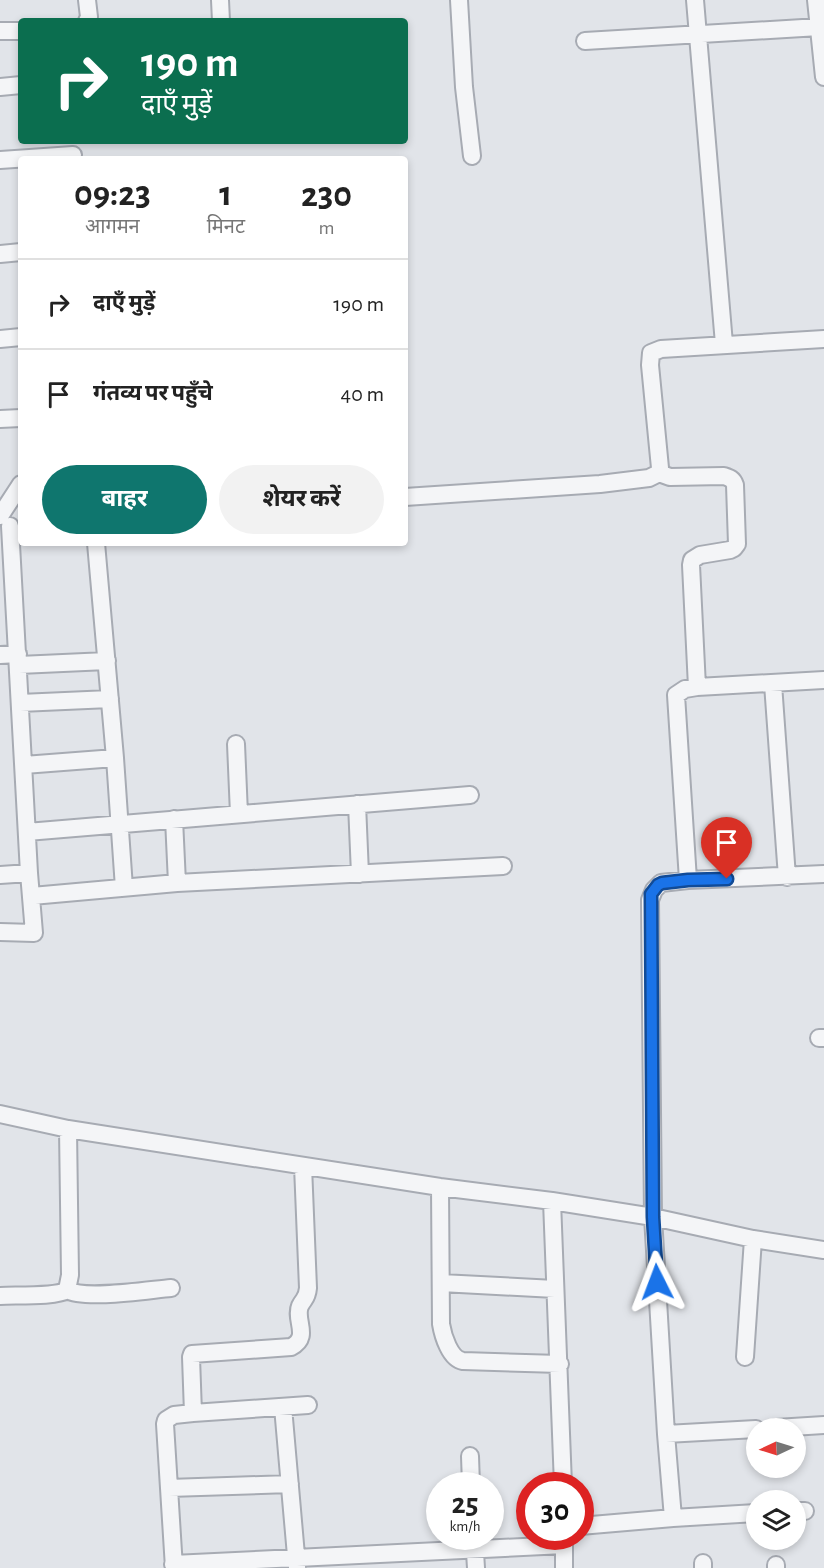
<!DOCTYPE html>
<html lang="hi">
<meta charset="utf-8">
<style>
:root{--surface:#fff;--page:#f2f2f2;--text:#222;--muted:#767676;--line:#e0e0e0;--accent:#0f766e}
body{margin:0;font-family:"Alegreya Sans","Noto Sans Devanagari",sans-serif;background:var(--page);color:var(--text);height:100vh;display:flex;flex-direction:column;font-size:22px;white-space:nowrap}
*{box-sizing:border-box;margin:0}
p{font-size:20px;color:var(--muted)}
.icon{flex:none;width:33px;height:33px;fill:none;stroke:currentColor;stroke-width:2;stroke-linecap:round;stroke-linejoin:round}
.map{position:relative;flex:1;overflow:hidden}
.drawer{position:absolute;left:18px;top:156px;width:390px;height:390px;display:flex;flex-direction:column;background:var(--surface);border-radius:6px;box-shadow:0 3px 9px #0003}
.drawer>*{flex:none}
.banner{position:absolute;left:18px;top:18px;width:390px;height:126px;border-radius:6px;box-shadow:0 3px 9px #0003;background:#0b6e4f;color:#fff;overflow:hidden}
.needle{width:39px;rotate:266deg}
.controls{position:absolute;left:746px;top:1418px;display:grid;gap:12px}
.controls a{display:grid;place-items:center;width:60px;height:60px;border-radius:50%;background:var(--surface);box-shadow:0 3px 9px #0003;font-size:30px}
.speed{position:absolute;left:426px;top:1472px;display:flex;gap:12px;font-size:30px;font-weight:700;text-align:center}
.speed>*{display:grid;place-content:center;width:78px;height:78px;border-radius:50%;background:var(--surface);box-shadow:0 3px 9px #0003;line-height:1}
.speed small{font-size:15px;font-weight:400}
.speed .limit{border:9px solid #d22;background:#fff;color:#111}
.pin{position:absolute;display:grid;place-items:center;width:51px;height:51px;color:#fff;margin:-62px -26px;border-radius:50% 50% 50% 0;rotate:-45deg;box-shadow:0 0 6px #0007}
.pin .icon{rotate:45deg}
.me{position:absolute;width:66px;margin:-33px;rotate:357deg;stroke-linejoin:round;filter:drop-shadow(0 0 4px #0008)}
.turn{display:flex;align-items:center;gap:21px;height:126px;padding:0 24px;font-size:27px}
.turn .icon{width:78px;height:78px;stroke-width:2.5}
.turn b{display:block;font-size:42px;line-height:51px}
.eta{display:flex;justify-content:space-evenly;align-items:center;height:102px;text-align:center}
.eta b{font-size:36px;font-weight:700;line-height:42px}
.cta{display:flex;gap:12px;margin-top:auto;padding:12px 24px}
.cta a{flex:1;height:69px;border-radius:36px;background:var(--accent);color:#fff;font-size:24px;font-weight:700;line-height:69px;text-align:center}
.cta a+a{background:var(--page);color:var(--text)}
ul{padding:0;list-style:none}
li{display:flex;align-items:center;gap:18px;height:90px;padding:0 24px;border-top:2px solid var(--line)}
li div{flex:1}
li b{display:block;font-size:22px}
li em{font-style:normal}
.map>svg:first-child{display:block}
</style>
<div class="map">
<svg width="824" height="1568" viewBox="0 0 824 1568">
<rect width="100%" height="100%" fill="#e1e4e9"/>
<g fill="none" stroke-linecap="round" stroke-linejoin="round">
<defs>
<path id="minor" d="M220 0 221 21
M459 0 464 87 472 156
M695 0 724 344
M816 0 824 77
M87 21 89 17 87 0
M0 31H21
M585 41 819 27
M0 87 21 85
M0 160 73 155
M0 254 21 252
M0 339 21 337
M0 419 21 418
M659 473 670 477 724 476C730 478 733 479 735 485L737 544 734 548 730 550 700 555 692 560 691 565 697 687
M405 497 600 484 649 478 659 473 660 468 650 365 651 353 661 349 824 339
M0 516 21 484
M96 543 115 758 124 888
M0 655 18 654
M19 665 107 661
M773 684 787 877
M20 703 110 699
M236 744 239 814
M24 765 115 758
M357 804 360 874
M174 819 177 883
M27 832 470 795
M0 875 29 873
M688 880 676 695 685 689 697 687 824 680
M32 896 177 883 503 866
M0 932 34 933 29 873 10 526
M819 1038H824
M0 1114 68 1129 440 1187 552 1201 653 1217 753 1239 824 1250
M440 1187 441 1324C443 1336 450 1359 463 1361L560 1364
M552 1201 563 1485
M441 1283 555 1289
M67 1290C85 1300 148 1290 171 1288
M0 1296C14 1295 57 1297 67 1290L70 1275 68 1129
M745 1357 753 1239
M283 1407 297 1567
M193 1413 191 1357 192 1354 291 1347C311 1337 294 1320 300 1306 304 1298 307 1299 308 1288L303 1166
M776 1428 824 1425
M666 1434 756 1429
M470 1456 471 1485
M169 1488 290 1484
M795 1511H805
M673 1518 666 1434 653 1217 650 900 654 890 661 883 688 880 824 874
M580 1526 673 1518 756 1513
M474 1536 476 1568
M173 1564 564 1545
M174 1568 165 1424 166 1420 174 1415 193 1413 308 1405
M564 1568V1536
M703 1568V1563
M776 1568V1565"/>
</defs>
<use href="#minor" stroke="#a7abb3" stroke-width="20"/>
<use href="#minor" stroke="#f4f5f7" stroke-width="16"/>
</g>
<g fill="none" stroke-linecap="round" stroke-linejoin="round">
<defs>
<path id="route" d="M657 1282 653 1217 651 894 658 885 662 883 688 880 727 879"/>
</defs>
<use href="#route" stroke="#114b97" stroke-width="15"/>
<use href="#route" stroke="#1a73e8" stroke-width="10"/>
</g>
</svg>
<div class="controls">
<a><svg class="needle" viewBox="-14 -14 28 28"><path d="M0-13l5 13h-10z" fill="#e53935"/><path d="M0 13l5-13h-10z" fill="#767676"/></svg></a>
<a><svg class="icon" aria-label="layers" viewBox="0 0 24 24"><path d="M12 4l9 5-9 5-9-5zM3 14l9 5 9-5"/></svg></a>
</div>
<div class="speed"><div>25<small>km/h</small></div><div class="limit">30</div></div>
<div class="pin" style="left:727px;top:879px;background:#d93025"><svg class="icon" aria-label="arrive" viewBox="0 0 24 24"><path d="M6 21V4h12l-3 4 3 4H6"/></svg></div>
<svg class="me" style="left:657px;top:1282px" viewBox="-20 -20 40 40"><path d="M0-17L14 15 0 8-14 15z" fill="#1a73e8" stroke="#fff" stroke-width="4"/></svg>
<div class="banner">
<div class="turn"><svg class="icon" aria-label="right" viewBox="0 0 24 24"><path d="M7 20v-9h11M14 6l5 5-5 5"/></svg><div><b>190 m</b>दाएँ मुड़ें</div></div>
</div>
<section class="drawer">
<div class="eta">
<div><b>09:23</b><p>आगमन</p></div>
<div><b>1</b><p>मिनट</p></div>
<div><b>230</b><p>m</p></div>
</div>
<ul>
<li><svg class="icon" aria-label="right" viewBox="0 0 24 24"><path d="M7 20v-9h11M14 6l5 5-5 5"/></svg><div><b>दाएँ मुड़ें</b></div><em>190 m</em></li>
<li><svg class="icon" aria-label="arrive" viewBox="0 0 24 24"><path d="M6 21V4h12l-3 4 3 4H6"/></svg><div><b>गंतव्य पर पहुँचे</b></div><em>40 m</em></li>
</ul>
<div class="cta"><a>बाहर</a><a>शेयर करें</a></div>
</section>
</div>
